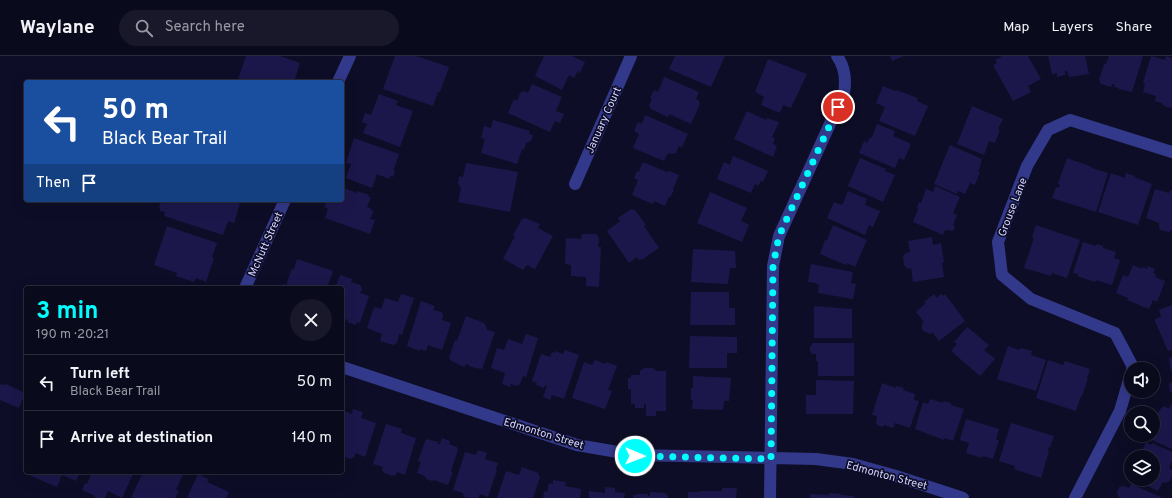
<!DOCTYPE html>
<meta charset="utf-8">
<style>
:root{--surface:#0a0a1d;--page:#18182a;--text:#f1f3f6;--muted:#999aa4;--line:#2a2b3b;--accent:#00fefc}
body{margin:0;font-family:Overpass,sans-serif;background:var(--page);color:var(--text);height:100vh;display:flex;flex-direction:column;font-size:15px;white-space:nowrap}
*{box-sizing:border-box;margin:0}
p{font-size:13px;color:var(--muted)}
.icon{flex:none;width:22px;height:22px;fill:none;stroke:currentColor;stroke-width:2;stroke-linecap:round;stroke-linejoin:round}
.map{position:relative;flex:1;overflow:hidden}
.panel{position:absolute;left:24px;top:230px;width:320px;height:188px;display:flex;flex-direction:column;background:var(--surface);border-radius:4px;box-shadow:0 4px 16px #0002,0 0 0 1px var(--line)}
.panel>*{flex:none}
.top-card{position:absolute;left:24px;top:24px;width:320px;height:122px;border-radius:4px;box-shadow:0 4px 16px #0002,0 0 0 1px var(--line);background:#1a4fa0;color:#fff;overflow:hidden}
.fabs{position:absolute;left:1124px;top:306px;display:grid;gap:8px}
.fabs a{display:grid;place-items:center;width:36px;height:36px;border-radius:50%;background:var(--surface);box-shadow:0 4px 16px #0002,0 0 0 1px var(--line);font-size:20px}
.pin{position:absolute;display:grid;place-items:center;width:34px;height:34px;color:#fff;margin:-17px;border:2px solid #fff;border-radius:50%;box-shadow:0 1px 4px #0007}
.me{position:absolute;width:44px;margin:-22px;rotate:91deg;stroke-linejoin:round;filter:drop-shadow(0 0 3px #0008)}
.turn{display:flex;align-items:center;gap:14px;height:84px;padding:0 12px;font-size:18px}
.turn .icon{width:52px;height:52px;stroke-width:2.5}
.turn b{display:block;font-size:28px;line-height:34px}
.then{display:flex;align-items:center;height:38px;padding:0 12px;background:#0003;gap:8px;font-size:15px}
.round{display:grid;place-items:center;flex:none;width:42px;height:42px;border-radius:21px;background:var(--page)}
.head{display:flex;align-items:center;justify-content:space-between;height:68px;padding:0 12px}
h1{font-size:24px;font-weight:700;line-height:30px;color:var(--accent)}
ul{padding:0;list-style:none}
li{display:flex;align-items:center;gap:12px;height:56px;padding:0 12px;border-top:1px solid var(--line)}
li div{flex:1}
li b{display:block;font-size:15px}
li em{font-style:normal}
header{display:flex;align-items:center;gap:24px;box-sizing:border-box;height:56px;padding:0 20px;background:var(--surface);border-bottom:1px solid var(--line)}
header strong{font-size:19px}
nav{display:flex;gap:22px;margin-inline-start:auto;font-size:14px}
.search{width:280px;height:36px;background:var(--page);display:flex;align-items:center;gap:10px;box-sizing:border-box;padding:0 14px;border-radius:22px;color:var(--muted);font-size:15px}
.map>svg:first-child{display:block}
</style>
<header>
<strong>Waylane</strong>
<div class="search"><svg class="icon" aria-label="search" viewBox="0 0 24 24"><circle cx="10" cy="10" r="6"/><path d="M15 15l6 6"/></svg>Search here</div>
<nav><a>Map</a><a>Layers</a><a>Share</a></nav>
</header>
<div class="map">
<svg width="1172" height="442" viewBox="0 0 1172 442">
<rect width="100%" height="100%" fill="#0e0d27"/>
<path fill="#1c174a" d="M246 0H280L300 7 294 26H237Z
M395 0H416L449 11 440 36H438L433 50 383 33Z
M544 0H572L585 6 580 17 578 15 574 22 569 19 562 34 535 20Z
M675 0H725L711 31 669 13Z
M890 0H904L892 5Z
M1001 0H1028L1041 23 1028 30 1031 36 1013 45 993 9 997 7 995 4 1001 1Z
M1048 0H1085L1089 18 1069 21 1067 15H1065V19L1057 21V17L1052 18Z
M1109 0H1143L1132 36 1118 33 1119 32 1114 31 1115 29 1112 28 1111 31 1101 28 1099 24 1104 8H1106Z
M1151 0 1165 4 1166 0 1172 2V51L1170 52 1164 50 1162 47 1155 45 1156 40 1143 36 1145 28 1143 27Z
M768 3 807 18 791 52 783 49 780 57 761 49 764 41 755 36Z
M664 21 699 36 696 43 698 44 700 48 691 68 669 58 668 61 651 53 649 49 652 43 650 42 654 34 658 36Z
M532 28 562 41 556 55 564 58 560 67 555 65 550 76 508 57 514 43 517 45 520 37 524 35 528 37Z
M883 30 895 35 896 34 918 42 917 45 928 50 915 80 879 65 885 51 876 47Z
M379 38 398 45 396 49 413 55 400 91 363 77 367 68 362 66 365 57 371 59Z
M972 50 1003 63 998 73 1000 74 995 87 989 85 984 99 957 88Z
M747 55 766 64 767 62 779 66 772 81 775 82 773 88 777 90 773 101 734 83Z
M645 59 688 78 682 91 679 90 676 97 672 98 668 97 664 105 633 92 639 78 634 75 638 66 642 68Z
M493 64 530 75 529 78 533 79 531 85 526 87 524 94 522 93 517 108 481 97 485 83 481 82 484 70 491 72Z
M877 68 895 75 893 80 911 88 904 104 899 102 895 112 859 97 864 85 867 87 870 81 872 82Z
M354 82 399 98 394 113V115L395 116 393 121 390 120 389 123 377 118 372 132 346 122 351 108 346 107Z
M950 89 982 103 979 114H978L977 115 980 116 975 129 962 123 970 127 965 138 958 135 957 138 934 128Z
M733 100 768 115 763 126 761 125 758 130 755 128 751 137 717 123 724 106 730 109Z
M860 102 886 113 885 115 895 119 883 146 848 130Z
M1067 102 1092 111V112L1108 117 1096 156 1052 142 1056 131 1059 132 1060 129 1058 128Z
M466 107 518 116 510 156 458 146 461 132 458 128 459 120 463 121Z
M642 107H645L667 116 669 115 679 119 673 133 674 134 671 140 669 141 665 150 654 145 653 148 632 139 638 124 634 122 637 115 639 116Z
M1111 117 1125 122 1126 117 1135 120 1134 121 1152 128 1138 169 1098 156Z
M935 130 960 141 953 157 957 159 953 169 955 171 953 175 945 174 943 179 913 166 918 153 917 152 919 146 921 147 926 133 933 136Z
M342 131 357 137V135L369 139 368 141H371L367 151 371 153 373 156 370 163 375 164 370 178 325 162 328 153 324 151 327 144H342Z
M1155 133 1169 137 1170 134 1172 135V174L1169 176 1160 174 1159 169V167L1146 162Z
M848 135 867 143 865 149 880 155 873 171 869 169 865 179 827 162 834 146 842 149Z
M710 136 747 152 741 165 749 169 742 186 697 167Z
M164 144 168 145 169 144H177L180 145V144H241L234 167 228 165 223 179 164 160 165 156 160 155 159 151 161 146Z
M631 153 635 154 646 169 644 170 659 192 643 203 639 204 637 201 629 207 607 175 620 165 618 162Z
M525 162 540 168 538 172 553 180 535 213 527 209 523 214 503 203 515 180 513 179 522 163Z
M833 169 867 184 855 211 847 207 846 209 820 198 825 184H827Z
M1036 169 1080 184 1067 222 1052 217 1051 220 1024 212 1034 182 1032 181Z
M167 170 217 187 212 201 214 202 206 226 196 222 194 226 176 220 177 217 154 209Z
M582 178H596L599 182 598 191H601L599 231 586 230V221L571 220V209L565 208 566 182 581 183Z
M932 181 933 189 941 187 944 206 942 207 944 221 913 226 911 212 908 213 904 209 903 200 906 197 910 196 908 185Z
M1083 186 1096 190 1097 188 1103 190V192L1116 196 1114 202 1120 204 1112 229 1096 224 1095 226 1077 220 1078 218 1073 217Z
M693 193 735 195 736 212H730L728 228 691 226Z
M297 203 333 215 327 232H282L283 228 286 229 292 213H294Z
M811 208 853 216 851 227 856 228 853 243 818 237 819 229 816 228V227L808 226Z
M1133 209 1142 213 1143 211 1147 213 1148 210 1155 213 1153 217 1156 218 1155 221 1165 225 1157 246 1153 244 1149 253 1127 244 1128 242 1116 237 1123 219 1128 221Z
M340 219 352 223 351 226 360 229 362 233 360 237 369 240 360 267 357 266 356 269 347 266 348 264 346 263 344 269 342 268V232H335Z
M691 236H729V252H735V269H690Z
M401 238 414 242 402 279 399 278 397 287 393 289 380 285 382 278 367 272 374 251 381 253 385 242 398 246Z
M934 238 937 242 941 238 943 240 945 238 965 265 939 285 932 276 930 278 925 276 922 273V267L924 266 916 256 926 247 924 246Z
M421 245 435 250 433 254 442 256 443 260 442 264 451 267 442 294 428 289 426 295 420 293V295L407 290Z
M1172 249V294L1168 295 1155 265V263L1161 261 1159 254Z
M814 250 852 253V282H814Z
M466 260 484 267 486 270 487 274 495 276 482 313 478 312V313L469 310V309L466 308 465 311 457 308V307L451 305 449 302 455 284 457 285Z
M967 271 989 289 984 294 995 303 980 320 951 295 957 288 954 286Z
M526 278 538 282 526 321 523 320 520 328 517 330 511 328 510 331 502 328 505 317 491 312 497 292 504 294 508 283 522 288Z
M690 280 737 281V297H727V312H689Z
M813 287H854V320H818V305H816V298H812L810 295V291Z
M1008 290 1019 294 1020 292 1032 295 1031 299 1046 304 1036 335 997 323Z
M565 294 579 299 564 343 552 339 550 344 543 341 547 330 545 329 544 332 536 329 537 327 532 325 541 298 550 301 552 296 555 297V295L563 298Z
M1172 301V315H1171L1169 302Z
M595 304 605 308 606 306 617 310 608 334 612 335 605 353 572 342 584 306 592 309Z
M1048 304 1063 309 1065 305 1090 313 1087 322H1088L1082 340H1081L1076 355 1036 342Z
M644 312H653L656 315H666V355H656V360H646V348H644V352H635V348H631V333H628V322H631V319H640V315Z
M693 320 731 322 729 345H724L723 354 692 353 693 344H691V332H693Z
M816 324 854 325 853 358H806V339H816Z
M1172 326V336L1170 335 1169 328Z
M882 327 896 332V330L904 332 903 334 915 338 914 344 919 345 910 372 895 367 893 372 884 369 883 371 877 369 876 366 877 360 872 359Z
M0 328 5 329 6 328 25 337 19 352 0 344Z
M930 343 943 347V345L951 347V349L964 353 953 385 945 382 944 384 915 373 923 346 928 348Z
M1172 347V393L1148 382 1150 379H1153V372L1155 367 1153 366 1161 352 1164 350 1169 353Z
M353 353 363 356 361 362 376 367 365 401 356 397 354 401 351 403 342 400V354L352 358Z
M966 363 999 373 996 384H999L993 403 983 400 982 402 966 397 969 387 960 384Z
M1011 367 1054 380 1050 391H1049L1048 394 1049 395 1041 422 1014 413 1015 410 999 405Z
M386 368 402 373 401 377 416 382 405 419 397 416 396 419 393 420 384 417 382 414 383 411 373 408Z
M442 382 450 385 449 388 457 391 458 394 451 415 453 416 448 429 434 424 432 425 426 423 425 420 417 417 421 406 418 405 426 383 438 386V388H440Z
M1146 386 1151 389 1152 387 1172 396V405L1169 412 1172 414V420L1170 425 1165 427 1163 426 1158 435 1137 425 1138 423H1153V401H1137L1138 399H1140Z
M478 394 487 397 485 403 498 407 496 413 497 414 488 441 480 438 478 442H469L464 441 463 437 453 434 465 396 476 399Z
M522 411 538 417 540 421 533 442H497L506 415 519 419Z
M33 416H80L76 425 62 419 57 431 31 420Z
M92 416H134L122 442 108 435 105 442H96L94 441 95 440 82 434 85 427 87 428Z
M143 416H184L176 434 179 435 175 442H131Z
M198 418 209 423 207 426 229 436 226 442H187Z
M553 424 566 426 565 430 581 433 580 442H543L544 435 547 436 549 427 553 428Z
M1131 428 1163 442H1120L1119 441 1117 437 1119 431 1123 430 1129 432Z
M605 431 615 432V436L625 437 624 442H589V435L605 437Z
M722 432H737L736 442H688V436H700V435H722Z
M650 436 665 437 668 440V442H633V439H637V438H648V440H650Z
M829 437 841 438V439L854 440V442H810V438L829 439Z"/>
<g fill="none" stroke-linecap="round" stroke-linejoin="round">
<path stroke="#33398a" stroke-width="12" d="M338 26 350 0
M575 128 631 0
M245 232 285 144
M342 311 577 389 635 399 816 403 853 408 896 420 963 442
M1132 313 1133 311 1115 277 1031 243 1002 219 998 186 1027 110 1048 74 1070 64 1172 96
M770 442 773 210 779 180 844 37C846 25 845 11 837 0
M1075 442 1120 355 1131 317"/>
</g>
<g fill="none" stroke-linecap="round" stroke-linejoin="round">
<path stroke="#00fefc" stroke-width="7" stroke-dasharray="0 12.6" d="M635 400 771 403 773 210 779 180 838 51"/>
</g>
<g text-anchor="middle" stroke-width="3.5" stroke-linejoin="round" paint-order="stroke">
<g font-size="11" fill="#d3d3ff" stroke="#0e0d27">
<text transform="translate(603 64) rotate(-66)" y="4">January Court</text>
<text transform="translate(1012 151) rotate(-69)" y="4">Grouse Lane</text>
<text transform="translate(265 188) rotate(-66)" y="4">McNutt Street</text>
<text transform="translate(544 377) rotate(17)" y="4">Edmonton Street</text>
<text transform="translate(887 419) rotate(15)" y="4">Edmonton Street</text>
</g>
</g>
</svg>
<div class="fabs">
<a><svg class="icon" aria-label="sound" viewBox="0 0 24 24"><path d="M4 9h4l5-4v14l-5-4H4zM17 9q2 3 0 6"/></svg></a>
<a><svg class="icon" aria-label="search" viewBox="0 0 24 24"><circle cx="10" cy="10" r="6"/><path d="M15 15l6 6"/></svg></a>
<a><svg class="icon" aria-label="layers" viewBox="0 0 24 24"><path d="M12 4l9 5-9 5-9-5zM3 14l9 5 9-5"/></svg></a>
</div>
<div class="pin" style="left:838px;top:51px;background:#d93025"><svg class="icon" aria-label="arrive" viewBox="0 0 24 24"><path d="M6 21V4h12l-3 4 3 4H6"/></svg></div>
<svg class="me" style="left:635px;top:400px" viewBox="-20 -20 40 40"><circle r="17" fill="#00fefc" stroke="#fff" stroke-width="3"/><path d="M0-11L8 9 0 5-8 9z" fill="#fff"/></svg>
<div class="top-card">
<div class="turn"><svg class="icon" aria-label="left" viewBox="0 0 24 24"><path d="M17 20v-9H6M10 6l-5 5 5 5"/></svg><div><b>50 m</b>Black Bear Trail</div></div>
<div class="then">Then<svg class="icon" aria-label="arrive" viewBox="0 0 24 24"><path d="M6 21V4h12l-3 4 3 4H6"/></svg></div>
</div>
<section class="panel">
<div class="head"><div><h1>3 min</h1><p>190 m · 20:21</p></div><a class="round"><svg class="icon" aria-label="close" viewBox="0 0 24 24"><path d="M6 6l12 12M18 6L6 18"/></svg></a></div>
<ul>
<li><svg class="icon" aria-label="left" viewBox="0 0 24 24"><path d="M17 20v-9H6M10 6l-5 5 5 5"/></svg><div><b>Turn left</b><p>Black Bear Trail</p></div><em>50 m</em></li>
<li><svg class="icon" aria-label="arrive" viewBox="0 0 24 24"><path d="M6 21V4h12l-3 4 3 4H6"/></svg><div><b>Arrive at destination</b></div><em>140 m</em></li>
</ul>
</section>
</div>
